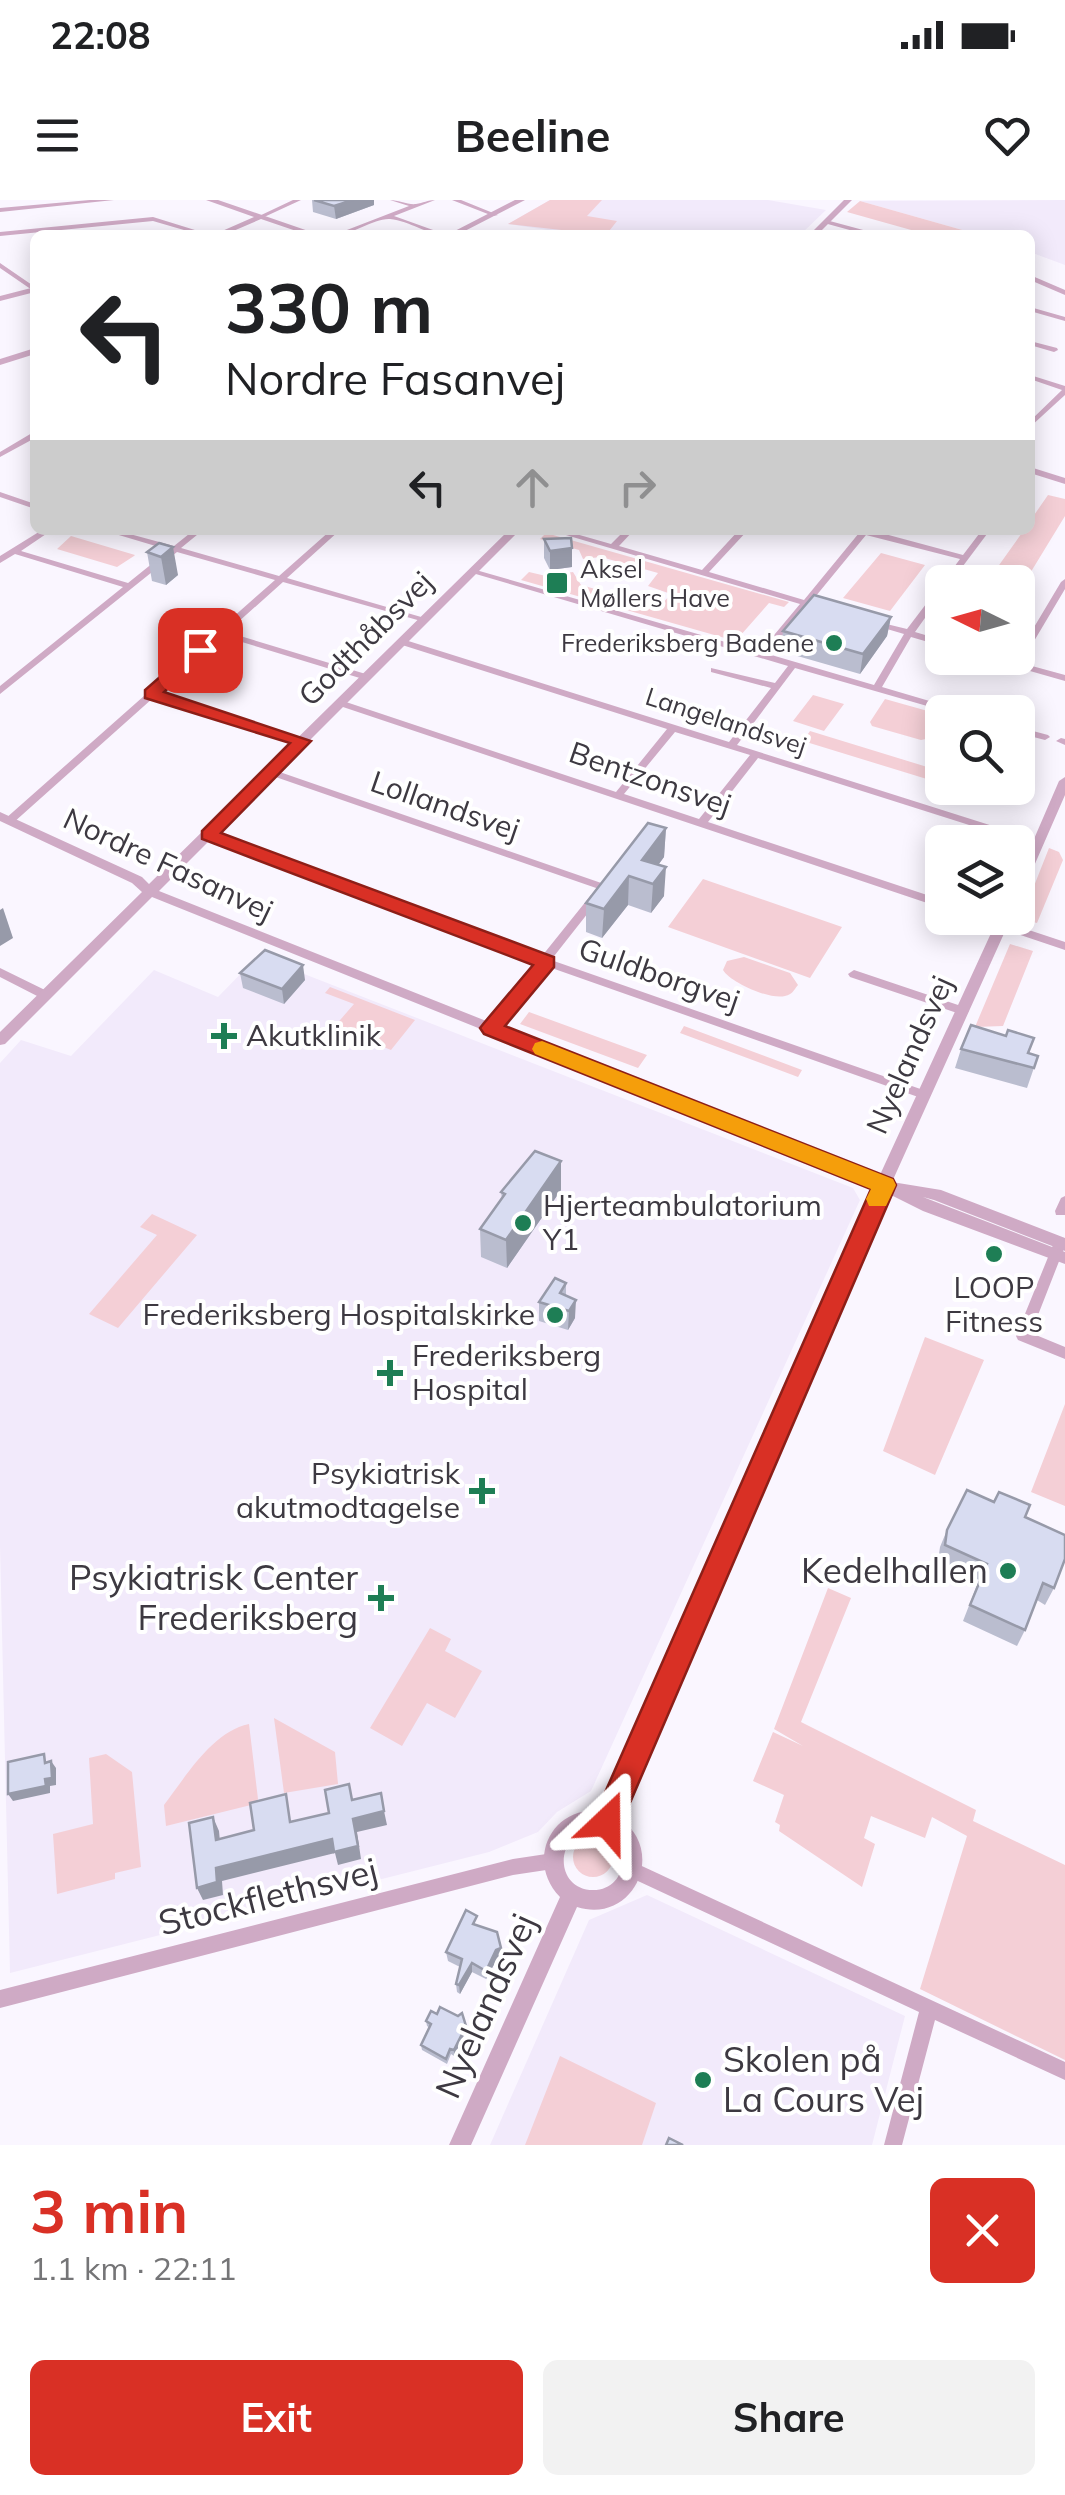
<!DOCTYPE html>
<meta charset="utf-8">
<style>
:root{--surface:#fff;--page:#f2f2f2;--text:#202124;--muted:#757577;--accent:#d93025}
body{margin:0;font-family:Mulish,sans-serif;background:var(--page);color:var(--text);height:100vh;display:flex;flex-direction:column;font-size:38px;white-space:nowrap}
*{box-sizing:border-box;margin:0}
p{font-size:32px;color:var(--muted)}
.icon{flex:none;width:55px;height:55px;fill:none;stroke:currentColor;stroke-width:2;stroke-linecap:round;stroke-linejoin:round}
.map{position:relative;height:1945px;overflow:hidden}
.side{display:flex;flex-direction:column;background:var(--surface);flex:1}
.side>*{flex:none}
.hud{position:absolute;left:30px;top:30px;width:1005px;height:305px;border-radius:15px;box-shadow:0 5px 25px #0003;background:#fff;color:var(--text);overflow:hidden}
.needle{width:65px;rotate:275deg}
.fabs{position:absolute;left:925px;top:365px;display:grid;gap:20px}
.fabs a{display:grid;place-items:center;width:110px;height:110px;border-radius:15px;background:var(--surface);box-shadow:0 5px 25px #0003;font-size:50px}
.pin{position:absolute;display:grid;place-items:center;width:85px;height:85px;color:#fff;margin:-42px;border-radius:20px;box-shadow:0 5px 15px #0006}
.me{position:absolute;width:110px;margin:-55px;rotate:23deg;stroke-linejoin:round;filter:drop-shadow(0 0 8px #0008)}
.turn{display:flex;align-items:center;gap:35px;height:210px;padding:0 30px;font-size:45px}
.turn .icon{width:130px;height:130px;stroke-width:2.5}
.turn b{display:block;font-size:70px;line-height:85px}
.lanes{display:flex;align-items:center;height:95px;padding:0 30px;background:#0003;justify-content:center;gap:50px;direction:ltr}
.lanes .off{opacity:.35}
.round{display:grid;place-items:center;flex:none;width:105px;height:105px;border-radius:15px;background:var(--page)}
.summary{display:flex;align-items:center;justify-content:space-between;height:170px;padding:0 30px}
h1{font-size:60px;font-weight:700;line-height:75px;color:var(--accent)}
.primary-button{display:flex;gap:20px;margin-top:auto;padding:20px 30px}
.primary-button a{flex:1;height:115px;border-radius:15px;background:var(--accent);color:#fff;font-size:40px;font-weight:700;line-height:115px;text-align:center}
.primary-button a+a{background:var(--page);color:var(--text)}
.status{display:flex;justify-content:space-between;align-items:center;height:70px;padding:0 50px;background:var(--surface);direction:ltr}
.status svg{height:28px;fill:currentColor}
header{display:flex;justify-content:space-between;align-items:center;height:130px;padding:0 30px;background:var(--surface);font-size:45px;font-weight:700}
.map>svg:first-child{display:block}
</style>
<div class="status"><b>22:08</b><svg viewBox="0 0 49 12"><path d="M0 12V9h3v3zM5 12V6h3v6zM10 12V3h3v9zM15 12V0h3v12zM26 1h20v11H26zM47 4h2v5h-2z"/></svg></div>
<header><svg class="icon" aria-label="menu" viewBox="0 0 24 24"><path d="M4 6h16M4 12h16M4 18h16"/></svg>Beeline<svg class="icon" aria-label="heart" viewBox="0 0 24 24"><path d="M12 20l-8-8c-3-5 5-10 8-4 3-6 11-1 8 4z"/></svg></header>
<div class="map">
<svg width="1065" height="1945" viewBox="0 0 1065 1945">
<rect width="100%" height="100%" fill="#faf6ff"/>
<path fill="#f2eafb" d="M550 0H768L826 10 800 35H581L508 24Z
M1065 0V65L1030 52V35H980L860 1Z
M258 756 853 988 860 1000 591 1591 557 1612 538 1632 489 1652 10 1773 0 1346V863L21 840 71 856 154 770 218 797Z
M647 1695 905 1816 872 1945H490L589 1720Z"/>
<path fill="#f4cfd6" d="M550 0H602L587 16 617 21 606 35 508 24Z
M860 1 980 35H929L847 12Z
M1048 295 1065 299V316L1018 393V382H987L1024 330H1030V321Z
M546 333 789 402 784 407 769 403 740 436 758 442 753 446 521 380 529 372 546 376 573 372 581 385 659 407 671 394 648 386 658 373 601 357 583 359 579 350 540 339Z
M71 336 135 355 134 356 117 367 57 349Z
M881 353 925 365 890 411 843 398Z
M813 495 844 504 824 531 793 521Z
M885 499 942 515V517L926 539 921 540 872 526 870 522Z
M810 531 937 570 930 580 803 541Z
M1049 648 1059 652 1063 660 1037 723 1021 719Z
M703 679 842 727 810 778 668 727Z
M1010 744 1033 751 1003 826 975 827Z
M744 757 790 773 798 785C793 791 793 794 785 796 769 800 730 782 723 770L727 761Z
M330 787 415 820 391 850 334 827 354 804 325 793Z
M529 812 647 855 638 868 520 824Z
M684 826 802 870 798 877 680 833Z
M152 1014 197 1035 118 1128 89 1114 157 1035 140 1027Z
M925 1137 984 1160 935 1275 883 1251Z
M1065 1204V1306L1031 1292Z
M828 1388 851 1398 801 1522 976 1610 973 1621 1065 1665V1860L920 1789 967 1636 932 1617 925 1638 871 1616 864 1638 875 1644 862 1687 779 1631 780 1625 775 1622 784 1595 753 1581 773 1532 803 1546 774 1529Z
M430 1428 451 1439 445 1451 482 1471 455 1518 427 1503 402 1546 370 1528Z
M274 1518 335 1552 338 1584 284 1593Z
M249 1524 258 1599 255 1604 166 1626 164 1605C187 1575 212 1532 249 1524Z
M106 1554 132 1572 141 1667 115 1673V1679L57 1694 53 1634 93 1624 89 1558Z
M573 1657a20 20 0 1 1 40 0a20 20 0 1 1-40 0Z
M560 1856 656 1903 642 1945H525Z"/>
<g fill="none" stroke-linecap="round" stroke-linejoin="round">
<path fill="#cfaac5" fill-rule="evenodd" d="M90 0H114L0 12V8Z
M293 0H301L262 18 257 17Z
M390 0C398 0 408 5 416 4 423 3 428 0 435 0L394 16 447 35C427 35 410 21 390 19 374 18 353 35 334 35L409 6Z
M452 0H461L498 15 493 16Z
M153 17 211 35H201L153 21 0 36V32Z
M826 20 878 34 879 35H868L824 23Z
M0 63 35 87V92L0 68Z
M1030 75 1065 90V95L1030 80Z
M1030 107 1065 117V121L1030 111Z
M1030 141 1057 148 1058 150 1054 152 1030 145Z
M1030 175 1065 186V195L1030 227V221L1062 190 1030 179Z
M32 233H35V238L0 257V252Z
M0 292 35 304V309L0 297Z
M42 330H52L21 351 128 383 169 350 102 330H115L174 346 194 330H203L181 348 279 376 331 330H340L287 378 428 419 421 421 283 382 227 432 369 475V479H363L222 436 158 493 305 539V543H299L153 498 13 623H5V619L275 380 177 352 0 494V486L123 387 15 354 0 363V356Z
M549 330H562L611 344 625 330H634L619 346 702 370 739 330H748L709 372 804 400 859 333 856 330H870L963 355 982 330H990L951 382H943L960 359 866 335 811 402 823 405V409L808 406 768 454 874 485 904 434 870 424V420L907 429 939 387 942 386V394L915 432 942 440V446L911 437 882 487 960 510 961 512H948L795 468 737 545 1040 641 1041 643 1040 645H1032L758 558 708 622 942 700V708L337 505V501H343L616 592 667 529 399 444V440L402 439 729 542 771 488 711 472V468L775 483 788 466 469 372 476 370 760 452 800 404ZM675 532 750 555 699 619 624 594Z
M1065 379V389L1021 463 1065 475V481L991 460 990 458H1002L1013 461 1018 458V454L1061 382Z
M1018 527 1048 535 1050 537 1045 540 1018 533Z
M1061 538 1065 539V545L1056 541Z
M271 569 607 685 608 687 603 690 599 689 267 574 266 572Z
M209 632 542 756 591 695H599L600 697 599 699 551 760 929 892 931 895 925 899 921 898 546 766 495 831H487L485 828 487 825 537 763 205 637 204 635Z
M978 718H993L1065 742V750L979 721Z
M0 768 49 792 51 795 45 799 41 798 0 777Z
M854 770 967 808 969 811 963 815 850 777 848 774Z
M1065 996V1015H1056L1055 1011 1061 998Z
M1059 1040 1064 1041 1065 1046 1031 1133 1065 1147V1159L1018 1140 1016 1136 1053 1045 1054 1041Z
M553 1653 559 1655 561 1661 559 1667 553 1669 513 1675 0 1808V1790L513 1659Z
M631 1661 1065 1862V1880L935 1820 902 1945H884L919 1812 625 1675 623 1669 625 1663Z"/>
<path fill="#cfaac5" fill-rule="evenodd" d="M206 0H218L320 35H308L261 19 224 35H213L254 17Z
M515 0H525L457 35H447Z
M844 0H852L817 35H809Z
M35 87V92L0 101V96Z
M35 148V154L0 165V159Z
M1030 267 1065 278V284L1030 273Z
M509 330H520L159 691 879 977 998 718H1011L892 982 941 990 1065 1038V1051L934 1000 923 997 1065 1052V1064L923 1011 887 993 619 1618C668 1651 633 1725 577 1707L471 1945H449L560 1697C525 1661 551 1605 602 1611L874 987 152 697 5 844 0 845V832L142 692 132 683 0 621V612L142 677 149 684ZM593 1630C633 1634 631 1690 593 1690 555 1690 553 1634 593 1630Z
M1065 577V595L1024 689 1018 693V676L1059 581Z"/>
</g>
<path fill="#babdcf" d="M312 0 374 5 336 19 313 12Z
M544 339 572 367 550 370 544 358Z
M159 343 178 375 166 385 152 381 147 352Z
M891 417 887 436 860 474 780 451 783 431Z
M666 628 664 657 658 665 664 696 651 713 628 705 602 738 586 732V703Z
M240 773 305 780 284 804 243 788Z
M961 849 1029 853 1038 856 1027 888 955 868Z
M561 990 507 1068 481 1057 480 1029 502 999 501 992Z
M566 1083V1095L575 1118 568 1130 539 1121V1102Z
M1025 1317 1054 1388 1045 1405 1037 1400 1025 1430 1017 1446 963 1421 979 1380 938 1361 940 1347 947 1330Z
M478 1725 501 1748 502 1757 497 1759 486 1779 472 1772 460 1794 457 1792 456 1784 460 1767 448 1761 446 1752Z
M426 1821 466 1831 454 1856 451 1854 447 1864 422 1850 421 1845 430 1828 427 1826Z"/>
<path fill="#979aa9" d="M353 0H374V5L336 19 334 6Z
M173 347 178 375 166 385 161 357Z
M572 348V367L550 370V351Z
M891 417 887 436 860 474 863 454Z
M666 628 664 657 646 682 642 660Z
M666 667 664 696 651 713 653 684Z
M629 676 628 705 602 738 604 709Z
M3 708 13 738 0 746V710Z
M303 765 305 780 284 804 282 789Z
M561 961V990L507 1068 506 1040Z
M576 1100 575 1118 568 1130 569 1111Z
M51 1561 56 1568V1585L50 1586V1593L13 1601 8 1594 45 1579Z
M384 1611 387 1625 357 1632 361 1659 338 1665 335 1653 222 1681 223 1695 203 1700 197 1688 216 1668 353 1619Z
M213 1617 219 1631 221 1653 216 1640Z
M501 1748 502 1757 497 1759 486 1779V1771L496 1750Z
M472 1763V1772L460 1794 459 1785Z
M466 1826V1831L454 1856V1850Z"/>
<path fill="#d8dcf1" stroke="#979aa9" stroke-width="2.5" d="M314 0H353L334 6Z
M571 338 572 348 550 351 544 339Z
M159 343 173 347 161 357 147 352Z
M814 395 891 417 863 454 783 431Z
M648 623 666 628 642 660 666 667 653 684 629 676 604 709 586 703Z
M265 750 303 765 282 789 240 773Z
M971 825 1006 836 1008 830 1034 838 1028 853 1038 856 1034 868 961 849Z
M535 951 561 961 506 1040 480 1029 505 994 501 992Z
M555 1078 566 1083 560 1093 576 1100 569 1111 539 1102Z
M967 1290 994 1302 999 1292 1030 1305 1025 1317 1065 1335V1359L1054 1388 1043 1383 1025 1430 970 1405 987 1364 945 1345 947 1330Z
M44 1554 45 1563 51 1561 52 1578 45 1579 46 1586 8 1594V1562Z
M349 1584 352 1600 381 1593 384 1611 353 1619 358 1646 334 1652 332 1639 216 1668 217 1682 197 1688 189 1623 213 1617 216 1640 254 1630 250 1603 286 1594 290 1622 329 1613 325 1590Z
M466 1710 477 1716 473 1724 497 1732 501 1748 496 1750 486 1771 472 1763 459 1785 456 1784 462 1759 446 1752Z
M440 1807 458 1816 462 1813 466 1826 454 1850 450 1849 446 1859 421 1845 431 1824 426 1821 431 1811 437 1814Z
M669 1938 683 1945H666Z"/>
<path fill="#d93025" stroke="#8d1f18" stroke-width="2.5" d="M194 447 209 450 164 492 311 541 221 633 554 757V767L505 826 893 979 896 985 617 1633 607 1637 596 1633 592 1622 871 989 484 834 480 828 484 823 533 765 202 639V631L290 543 145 498V490Z"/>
<path fill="#f59e0b" d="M542 841 893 979 896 985 886 1006H869L866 999 871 989 535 854 532 849 535 843Z"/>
<g fill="#1e7e55" stroke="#fff" stroke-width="4">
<rect x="545" y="371" width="24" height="24" rx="5"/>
<circle cx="834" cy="443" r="10"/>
<path d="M219 821h10v10h10v10h-10v10h-10v-10h-10v-10h10z"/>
<circle cx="523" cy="1023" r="10"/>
<circle cx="994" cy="1054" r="10"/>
<circle cx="555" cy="1115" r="10"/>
<path d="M385 1158h10v10h10v10h-10v10h-10v-10h-10v-10h10z"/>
<path d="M477 1276h10v10h10v10h-10v10h-10v-10h-10v-10h10z"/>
<circle cx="1008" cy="1371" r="10"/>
<path d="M376 1383h10v10h10v10h-10v10h-10v-10h-10v-10h10z"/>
<circle cx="703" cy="1880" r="10"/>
</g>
<g text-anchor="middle" stroke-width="8" stroke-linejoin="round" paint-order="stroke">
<g font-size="25" fill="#3d3941" stroke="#fff" text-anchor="start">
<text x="580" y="378">Aksel<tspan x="580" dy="29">Møllers Have</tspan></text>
<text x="814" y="452" text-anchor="end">Frederiksberg Badene</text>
</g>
<g font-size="25" fill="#3d3941" stroke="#fff">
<text transform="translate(726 521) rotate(18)" y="9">Langelandsvej</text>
</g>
<g font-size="30" fill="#3d3941" stroke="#fff">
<text transform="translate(366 439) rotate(-45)" y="10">Godthåbsvej</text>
<text transform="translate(650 579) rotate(19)" y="10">Bentzonsvej</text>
<text transform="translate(445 606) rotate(19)" y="10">Lollandsvej</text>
<text transform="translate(168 665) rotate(25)" y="10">Nordre Fasanvej</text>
<text transform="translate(659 775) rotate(19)" y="10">Guldborgvej</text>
<text transform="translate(910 855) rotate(-66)" y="10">Nyelandsvej</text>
</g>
<g font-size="30" fill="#3d3941" stroke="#fff" text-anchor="start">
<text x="246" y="846">Akutklinik</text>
<text x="543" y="1016">Hjerteambulatorium<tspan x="543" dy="34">Y1</tspan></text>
<text x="994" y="1098" text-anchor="middle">LOOP<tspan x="994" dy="34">Fitness</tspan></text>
<text x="535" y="1125" text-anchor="end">Frederiksberg Hospitalskirke</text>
<text x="412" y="1166">Frederiksberg<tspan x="412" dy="34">Hospital</tspan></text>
<text x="460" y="1284" text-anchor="end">Psykiatrisk<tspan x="460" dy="34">akutmodtagelse</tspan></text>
</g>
<g font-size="35" fill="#3d3941" stroke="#fff" text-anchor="end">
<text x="988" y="1383">Kedelhallen</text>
<text x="358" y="1390">Psykiatrisk Center<tspan x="358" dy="40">Frederiksberg</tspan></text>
<text x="723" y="1872" text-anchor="start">Skolen på<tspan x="723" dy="40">La Cours Vej</tspan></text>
</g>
<g font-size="35" fill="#3d3941" stroke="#fff">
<text transform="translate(268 1697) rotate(-14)" y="12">Stockflethsvej</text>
<text transform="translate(486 1806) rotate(-66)" y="12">Nyelandsvej</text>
</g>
</g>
</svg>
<div class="fabs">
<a><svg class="needle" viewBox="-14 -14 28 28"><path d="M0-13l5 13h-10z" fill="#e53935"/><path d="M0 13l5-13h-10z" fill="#757577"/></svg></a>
<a><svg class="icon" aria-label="search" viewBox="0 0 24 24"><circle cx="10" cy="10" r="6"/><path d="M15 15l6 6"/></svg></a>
<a><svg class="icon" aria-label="layers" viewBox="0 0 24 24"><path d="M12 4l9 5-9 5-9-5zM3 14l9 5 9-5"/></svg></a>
</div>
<div class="pin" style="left:200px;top:450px;background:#d93025"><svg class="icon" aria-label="arrive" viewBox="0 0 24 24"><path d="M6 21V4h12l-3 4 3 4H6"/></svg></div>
<svg class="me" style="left:607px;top:1622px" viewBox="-20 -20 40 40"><path d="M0-17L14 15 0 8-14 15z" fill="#d93025" stroke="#fff" stroke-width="4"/></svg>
<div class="hud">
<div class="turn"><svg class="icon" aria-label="left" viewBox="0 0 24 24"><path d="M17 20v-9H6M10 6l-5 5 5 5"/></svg><div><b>330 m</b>Nordre Fasanvej</div></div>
<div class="lanes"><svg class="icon" aria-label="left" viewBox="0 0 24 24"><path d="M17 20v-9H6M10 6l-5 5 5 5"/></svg><svg class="icon off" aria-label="ahead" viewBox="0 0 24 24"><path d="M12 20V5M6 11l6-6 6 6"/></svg><svg class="icon off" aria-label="right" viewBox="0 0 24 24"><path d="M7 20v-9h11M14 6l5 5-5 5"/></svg></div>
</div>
</div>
<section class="side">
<div class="summary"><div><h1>3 min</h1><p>1.1 km · 22:11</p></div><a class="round" style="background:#d93025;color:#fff"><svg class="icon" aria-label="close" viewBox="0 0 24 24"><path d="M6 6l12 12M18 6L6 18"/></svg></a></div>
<div class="primary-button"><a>Exit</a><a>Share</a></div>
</section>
